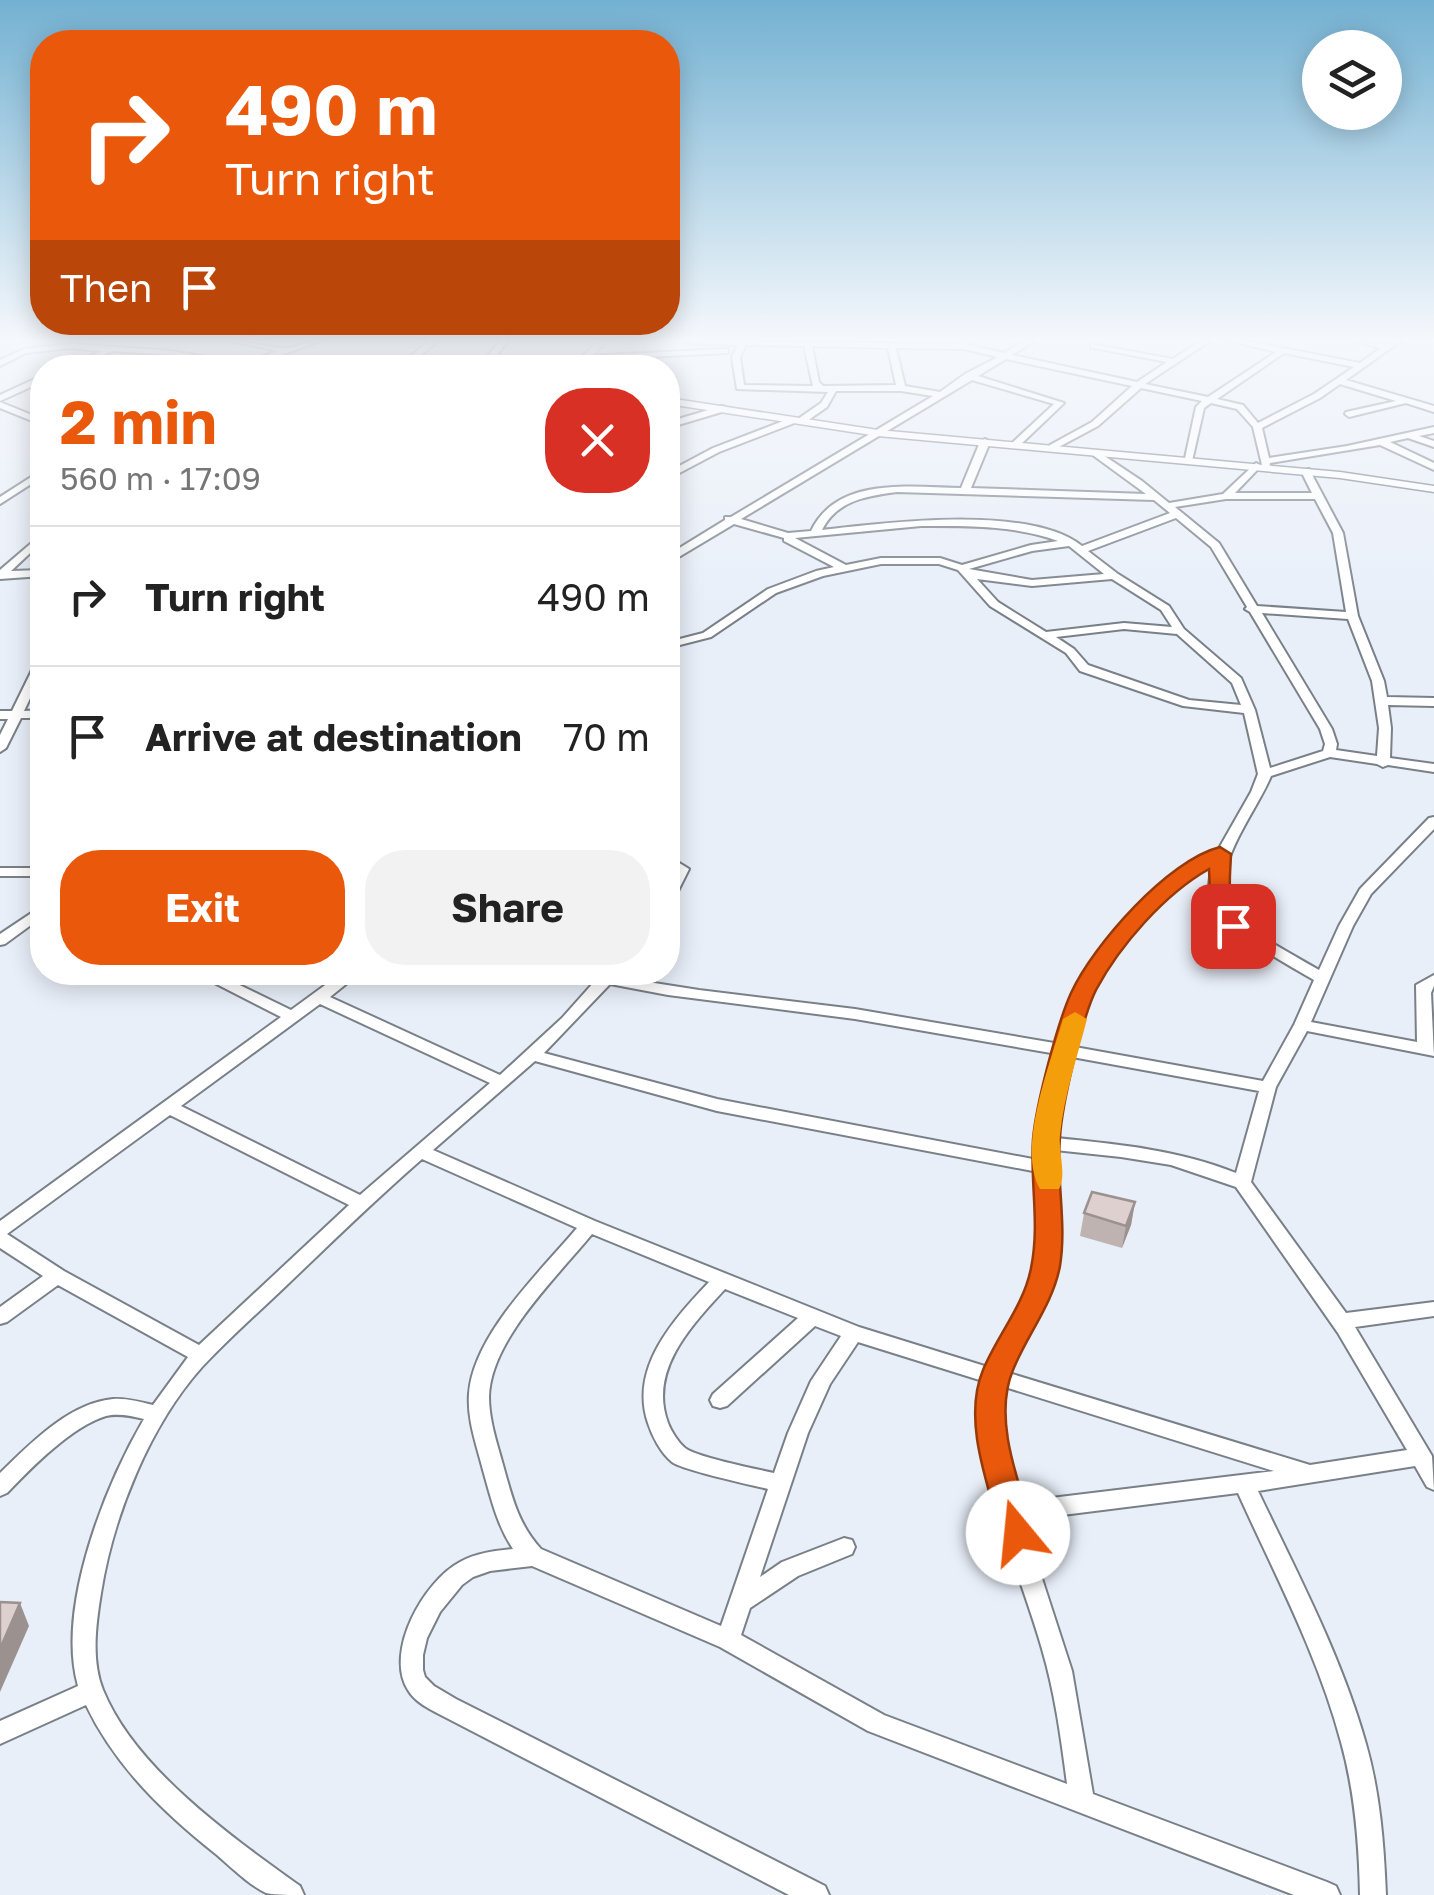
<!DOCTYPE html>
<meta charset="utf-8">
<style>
:root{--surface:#fff;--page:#f2f2f2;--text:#222;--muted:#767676;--line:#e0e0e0;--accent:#ea580c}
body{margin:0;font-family:"Golos Text",sans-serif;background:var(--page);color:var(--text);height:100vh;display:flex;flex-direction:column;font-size:38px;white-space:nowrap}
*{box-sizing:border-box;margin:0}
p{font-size:32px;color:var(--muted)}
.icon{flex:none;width:55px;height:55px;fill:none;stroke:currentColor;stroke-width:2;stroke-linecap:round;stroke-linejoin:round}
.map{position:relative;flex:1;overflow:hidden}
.side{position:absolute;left:30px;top:355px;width:650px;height:630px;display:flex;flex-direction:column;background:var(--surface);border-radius:40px;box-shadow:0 5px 25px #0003}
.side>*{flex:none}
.banner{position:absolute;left:30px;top:30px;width:650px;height:305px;border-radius:40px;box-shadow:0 5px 25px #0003;background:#ea580c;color:#fff;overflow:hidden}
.fabs{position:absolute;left:1302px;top:30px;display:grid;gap:20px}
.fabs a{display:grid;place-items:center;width:100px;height:100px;border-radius:50%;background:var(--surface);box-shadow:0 5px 25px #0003;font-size:50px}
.pin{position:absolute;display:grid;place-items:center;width:85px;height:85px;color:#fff;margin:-42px;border-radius:20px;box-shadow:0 5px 15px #0006}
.me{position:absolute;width:110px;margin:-55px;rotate:343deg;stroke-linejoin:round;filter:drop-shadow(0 0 8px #0008)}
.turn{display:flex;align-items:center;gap:35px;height:210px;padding:0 30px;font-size:45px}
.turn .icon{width:130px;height:130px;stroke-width:2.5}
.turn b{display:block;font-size:70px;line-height:85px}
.then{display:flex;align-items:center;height:95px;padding:0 30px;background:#0003;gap:20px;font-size:38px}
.round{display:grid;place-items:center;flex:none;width:105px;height:105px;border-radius:40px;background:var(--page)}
.head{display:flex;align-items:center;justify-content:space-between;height:170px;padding:0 30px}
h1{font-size:60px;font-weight:700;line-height:75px;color:var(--accent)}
.action{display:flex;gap:20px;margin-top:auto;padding:20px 30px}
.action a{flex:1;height:115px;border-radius:40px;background:var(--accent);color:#fff;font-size:40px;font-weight:700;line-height:115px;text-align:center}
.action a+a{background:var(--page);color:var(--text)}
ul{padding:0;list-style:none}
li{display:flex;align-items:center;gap:30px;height:140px;padding:0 30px;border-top:2px solid var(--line)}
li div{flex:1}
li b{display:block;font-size:38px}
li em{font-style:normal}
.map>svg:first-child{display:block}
</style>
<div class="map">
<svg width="1434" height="1895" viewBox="0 0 1434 1895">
<rect width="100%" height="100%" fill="#e9eff9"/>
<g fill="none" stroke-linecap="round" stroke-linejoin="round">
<defs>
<path id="minor" d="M231 341C249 341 273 349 288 348 299 347 308 341 320 341L246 368 172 355 112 351 77 368H65L101 351 71 348 26 353 0 366V360L24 349 71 344 172 351 242 363 278 351Z
M429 341H438L406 368H396Z
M500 341H508L487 368H478Z
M684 341 959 344 958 341H966L968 345 1004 353 1024 341H1034L1012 355 1137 382 1167 362 1094 348H1091V344L1173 359 1200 341H1210L1145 384 1208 397 1276 352 1230 341H1247L1360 363 1381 348 1354 341 1386 345 1391 341H1401L1346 380 1434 406V412L1406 403 1349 417 1345 414 1346 412 1396 401 1340 384 1320 398 1262 428 1269 458 1347 446 1434 427V433L1419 436 1434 441V447L1408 438 1390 442 1434 463V470L1380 445 1270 463 1269 469H1263L1253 427 1237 409 1211 403 1204 408 1192 461 1184 463 1196 407 1202 401 1141 388 1098 426 1053 450 1050 449V445L1092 422 1132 386 1006 359 978 376 1064 403 1019 446 1011 444 1054 404 972 380 741 519 788 533 811 531C837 476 911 487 961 488L980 442 985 439 990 442 971 488 1146 494 1094 456 1092 454 1097 451 1142 481 1169 503 1223 494 1256 463 1261 466 1259 468 1235 493H1312L1301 471 1309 469 1343 533 1358 616 1384 681 1387 697 1434 698V706L1388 705 1391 728 1390 758 1434 764V772L1388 765 1383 767 1377 764 1330 757 1271 776C1255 816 1198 880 1237 921 1244 928 1255 933 1264 938 1282 949 1300 959 1319 970L1339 926 1360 889 1429 818 1434 817V829L1371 894 1353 926 1311 1022 1417 1042 1416 985 1434 975V986L1431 993 1434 1056 1307 1031 1276 1087 1251 1182 1346 1313 1434 1302V1316L1355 1327 1432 1456 1434 1490 1427 1487 1415 1466 1258 1491C1297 1573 1341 1655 1366 1744 1380 1793 1384 1844 1386 1895H1360C1359 1844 1355 1792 1341 1742 1318 1655 1275 1575 1238 1493L1023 1520 1072 1671 1093 1794 1327 1882 1336 1886 1340 1895H1294L868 1731 720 1647 532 1566 490 1571 473 1577 462 1585 440 1612 427 1638 423 1655V1670L425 1677 434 1686 456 1699 825 1886 829 1895H789L439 1714C428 1708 415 1702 408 1690 384 1652 424 1581 460 1562 476 1553 495 1551 513 1549 497 1525 491 1498 483 1470 477 1446 467 1420 469 1394 473 1335 540 1272 577 1228L422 1159C376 1199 333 1241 289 1283 260 1311 229 1338 202 1367 150 1425 113 1516 101 1593 96 1624 91 1660 103 1690 135 1769 233 1838 300 1886L304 1895C292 1895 276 1895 266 1893 248 1884 232 1868 217 1855 164 1813 115 1766 86 1705L0 1744V1721L78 1686C56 1608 105 1486 144 1419 132 1416 118 1413 106 1416 72 1426 31 1468 7 1493L0 1496V1473C30 1444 69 1403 113 1399 126 1398 140 1402 153 1405L188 1357 58 1285 7 1322 0 1324V1307L43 1276 0 1248V1221L281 1017 193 972H213L291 1010 343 972H361L330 997 500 1075 562 1018 603 972H619L616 977 699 990 855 1009 1060 1044 1073 997 1103 949 1157 892 1197 862 1218 850 1251 792 1258 774 1244 713 1183 706 1080 671 1066 653 990 606 958 570 939 564H881L823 576 776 593 711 637 668 648V642L703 633 768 589 816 571 834 567 784 541V538L734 524 672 561 668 562V555L725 520V517H731L933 396 901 391H836L827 407 804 423 797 422 719 452 668 479V472L713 448 791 418 798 419 821 403 828 392 737 389 732 357 738 345 688 343ZM746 345 804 346 813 386 744 385 740 357ZM812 346 888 348 896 385 823 386 819 382ZM896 348 964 349 998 357 965 374 940 392 905 386ZM1284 353 1354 367 1314 394 1258 423 1243 405 1217 399ZM897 492 1154 500 1170 513 1082 546C1029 504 887 523 822 530 837 500 867 496 897 492ZM1226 499H1315L1333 533 1346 612 1257 606 1219 543 1175 507ZM1176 518 1211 547 1247 607 1245 609 1250 612 1320 729 1325 744 1323 751 1270 768 1255 710 1241 678 1184 629 1169 606 1118 574 1088 551ZM921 526C967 526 1014 525 1058 541L1031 545 962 565 940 558H881L846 565 795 538ZM1069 546 1104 574 1032 580 969 569 1032 551ZM977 579 1032 586 1112 579 1161 610 1172 627 1124 623 1046 632 998 602ZM1262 613 1348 619 1372 681 1379 728 1377 756 1336 750 1337 744 1332 729ZM1124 629 1177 634 1232 683 1241 705 1189 700 1088 665 1074 649 1056 637ZM1213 864C1198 913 1228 929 1265 951 1281 961 1298 971 1314 980L1294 1025 1263 1081 1075 1047C1081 1030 1083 1011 1090 994 1114 942 1164 892 1213 864ZM610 984 668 995 855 1019 1057 1054 1041 1112 1038 1160 717 1099 544 1053ZM320 1004 490 1083 360 1195 181 1106ZM1072 1057 1259 1091 1236 1173C1179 1150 1117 1144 1056 1138L1061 1100ZM535 1061 717 1111 1038 1172C1040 1209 1044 1246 1032 1282 1021 1312 1002 1338 991 1368L859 1327 595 1221 433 1150ZM170 1115 349 1205 199 1345 64 1271 7 1234ZM1055 1150 1121 1157 1171 1165 1236 1187 1338 1333 1407 1450 1310 1465 1009 1373C1022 1336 1047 1304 1055 1266 1062 1235 1057 1203 1055 1172L1058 1168 1055 1164ZM592 1234 709 1282C674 1319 629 1368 648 1423 652 1436 661 1453 672 1462 682 1470 751 1485 768 1489L721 1626 541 1549C518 1524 512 1497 503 1465 497 1443 489 1420 489 1397 490 1340 558 1276 592 1234ZM725 1289 798 1318 713 1394 710 1400 713 1406 720 1408 727 1406 815 1326 841 1336 811 1381 788 1433 774 1473C756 1469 696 1457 685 1448 678 1442 671 1431 668 1423 648 1370 692 1325 725 1289ZM858 1342 986 1382C968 1463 1020 1570 1042 1649 1055 1693 1061 1738 1067 1784L884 1715 741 1635 750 1608 798 1576 852 1554 855 1547 852 1540 844 1538 782 1562 760 1577 808 1433 830 1384ZM1005 1387 1274 1471 1018 1502C1008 1466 997 1425 1005 1387Z
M725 349H728V353L585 360 581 358 585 356Z
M326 360 330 362 329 364 297 368H264Z
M39 377H42V382L0 401V395Z
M0 402 42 419V425L0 408Z
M722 406 725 407V411L668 428V422Z
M42 470V477L0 504V497Z
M42 534V542L11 571 42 570V576L0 579V570Z
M42 658V673L24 711 42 710V718H21L6 748 0 752V735L8 719H0V711H12L36 662Z
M668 856 689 869 675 897 668 901V884L674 870 668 866Z
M0 868H42V876H0Z
M42 906V917L5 944 0 945V934Z"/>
<path id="tertiary" d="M597 341H607L582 368H571Z
M668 398 878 430 1340 472 1434 486V492L1340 478 878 436 668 404Z"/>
</defs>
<use href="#minor" stroke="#7a8088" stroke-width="4"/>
<use href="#tertiary" stroke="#7a8088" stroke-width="3"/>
<use href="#minor" fill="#fff" fill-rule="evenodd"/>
<use href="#tertiary" fill="#fff" fill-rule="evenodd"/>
</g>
<path fill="#beb3b1" d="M1135 1202 1131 1225 1122 1248 1080 1236 1084 1213Z"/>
<path fill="#9b9290" d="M1135 1202 1131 1225 1122 1248 1126 1226Z
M20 1603 29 1626 0 1692V1649Z"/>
<path fill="#ddd0ce" stroke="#9b9290" stroke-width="2.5" d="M1092 1192 1135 1202 1126 1226 1084 1213Z
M0 1602 20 1603 0 1649Z"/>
<linearGradient id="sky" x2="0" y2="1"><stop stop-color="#73b1d2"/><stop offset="0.56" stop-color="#f5f8fc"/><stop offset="1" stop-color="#f5f8fc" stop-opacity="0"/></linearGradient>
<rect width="1434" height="606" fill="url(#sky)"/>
<path fill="#ea580c" stroke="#983908" stroke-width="2.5" d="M1220 847 1231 854C1230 884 1225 901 1244 926L1241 931H1225L1211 914 1209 869C1165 894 1120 945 1096 990 1082 1018 1062 1105 1060 1137 1056 1181 1067 1223 1060 1266 1053 1304 1027 1335 1013 1370 992 1420 1020 1485 1034 1533L1029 1543 1018 1547 1006 1543 1001 1533C988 1485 962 1420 983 1370 997 1336 1024 1305 1031 1268 1040 1224 1030 1183 1033 1139 1036 1105 1057 1024 1071 993 1093 945 1168 860 1220 847Z"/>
<path fill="#f59e0b" d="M1075 1012 1087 1019C1077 1058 1064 1096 1060 1135 1058 1152 1067 1174 1059 1189H1040C1016 1148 1051 1062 1063 1019Z"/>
</svg>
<div class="fabs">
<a><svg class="icon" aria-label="layers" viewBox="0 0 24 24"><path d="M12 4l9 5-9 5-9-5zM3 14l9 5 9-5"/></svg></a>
</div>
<div class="pin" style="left:1233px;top:926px;background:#d93025"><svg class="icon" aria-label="arrive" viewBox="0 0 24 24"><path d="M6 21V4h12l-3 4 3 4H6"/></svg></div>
<svg class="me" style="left:1018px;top:1533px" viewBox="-20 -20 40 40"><circle r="19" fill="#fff"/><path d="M0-13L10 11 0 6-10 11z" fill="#ea580c"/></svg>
<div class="banner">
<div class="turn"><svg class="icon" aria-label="right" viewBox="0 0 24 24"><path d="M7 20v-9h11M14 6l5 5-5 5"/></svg><div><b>490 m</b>Turn right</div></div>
<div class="then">Then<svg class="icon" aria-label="arrive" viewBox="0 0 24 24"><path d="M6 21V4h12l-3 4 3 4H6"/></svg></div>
</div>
<section class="side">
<div class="head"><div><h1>2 min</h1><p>560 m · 17:09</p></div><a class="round" style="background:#d93025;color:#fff"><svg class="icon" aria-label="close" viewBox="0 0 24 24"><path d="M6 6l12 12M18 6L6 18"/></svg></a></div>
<ul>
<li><svg class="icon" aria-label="right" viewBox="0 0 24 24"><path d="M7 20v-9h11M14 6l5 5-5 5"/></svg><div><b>Turn right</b></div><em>490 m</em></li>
<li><svg class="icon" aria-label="arrive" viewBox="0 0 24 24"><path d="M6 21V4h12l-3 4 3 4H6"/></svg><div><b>Arrive at destination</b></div><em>70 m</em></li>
</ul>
<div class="action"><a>Exit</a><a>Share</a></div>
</section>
</div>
